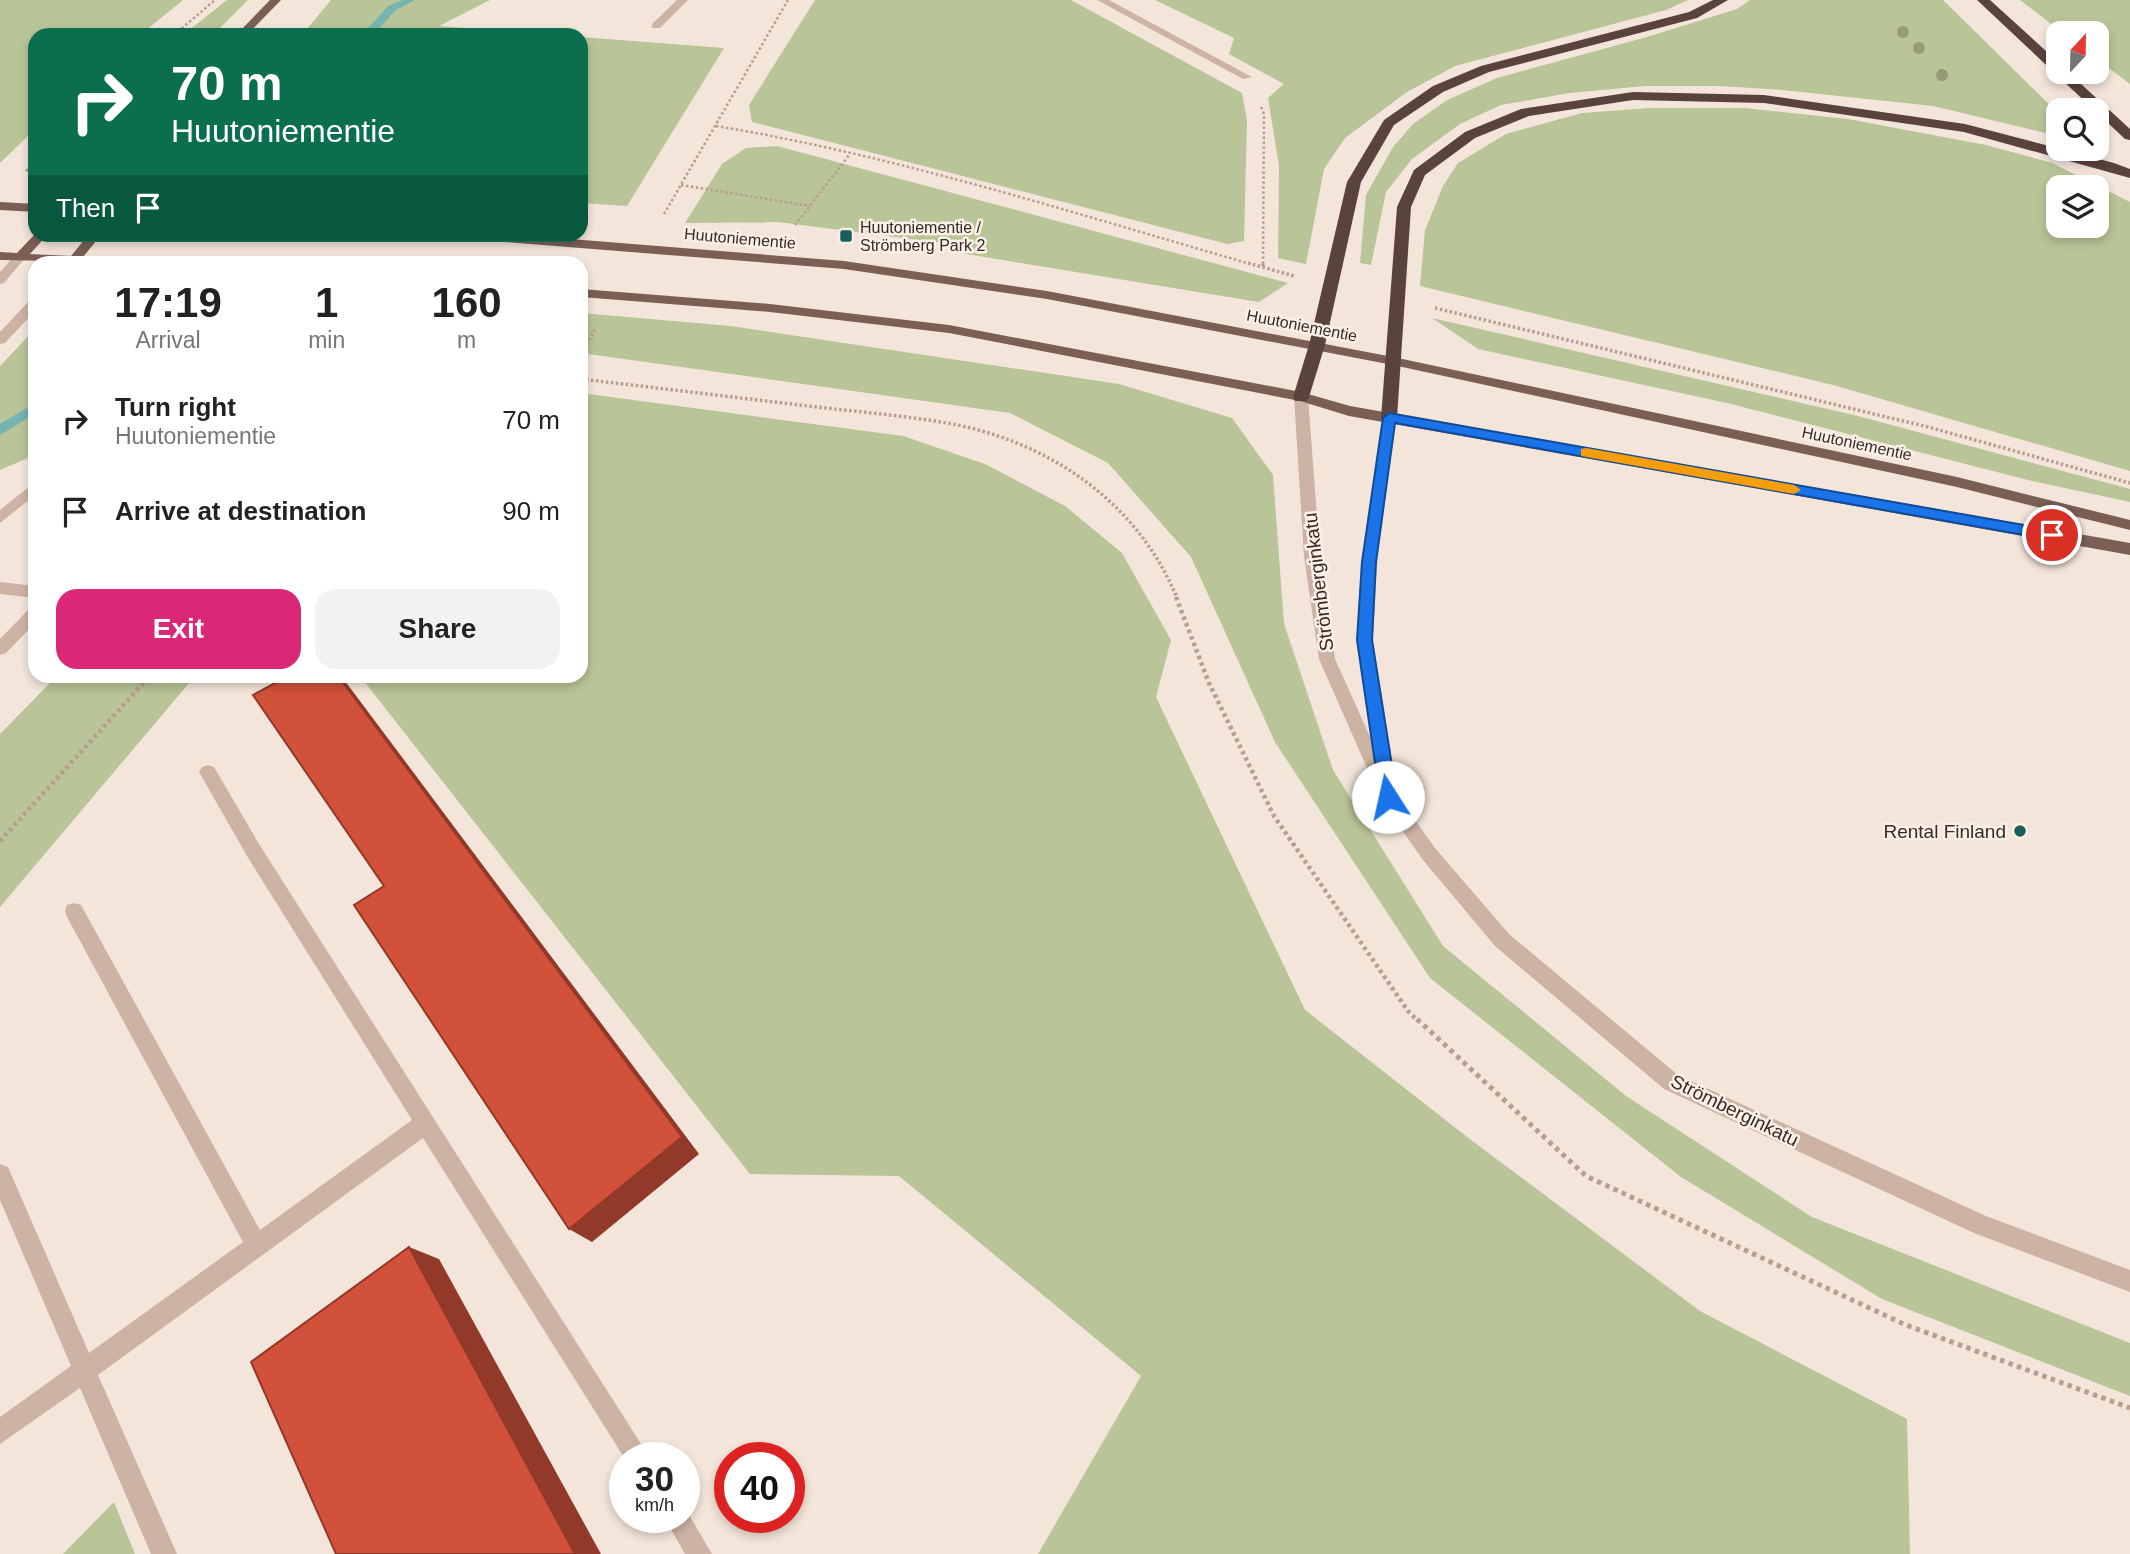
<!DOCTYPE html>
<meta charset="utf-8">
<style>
:root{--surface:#fff;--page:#f2f2f2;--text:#222;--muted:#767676;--accent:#db2777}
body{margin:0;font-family:Helvetica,sans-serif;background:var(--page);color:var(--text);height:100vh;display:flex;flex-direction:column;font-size:26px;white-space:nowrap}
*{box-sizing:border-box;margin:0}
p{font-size:23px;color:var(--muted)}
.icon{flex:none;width:38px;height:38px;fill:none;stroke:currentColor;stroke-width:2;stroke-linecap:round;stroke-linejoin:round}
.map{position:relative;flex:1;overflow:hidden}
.details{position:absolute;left:28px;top:256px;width:560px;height:427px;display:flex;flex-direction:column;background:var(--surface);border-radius:21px;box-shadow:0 4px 10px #0003}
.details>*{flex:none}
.guide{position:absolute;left:28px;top:28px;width:560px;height:214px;border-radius:21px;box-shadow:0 4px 10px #0003;background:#0b6e4f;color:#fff;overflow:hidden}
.needle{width:46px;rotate:22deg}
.controls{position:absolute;left:2046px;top:21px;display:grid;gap:14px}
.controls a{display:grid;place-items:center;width:63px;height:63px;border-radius:14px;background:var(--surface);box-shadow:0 4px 10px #0003;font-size:35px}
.speed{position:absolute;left:609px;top:1442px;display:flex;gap:14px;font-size:35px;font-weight:700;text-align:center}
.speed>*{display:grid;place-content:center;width:91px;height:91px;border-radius:50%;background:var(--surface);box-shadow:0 4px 10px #0003;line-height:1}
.speed small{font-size:18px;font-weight:400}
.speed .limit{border:10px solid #d22;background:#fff;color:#111}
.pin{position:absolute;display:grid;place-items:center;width:60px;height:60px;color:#fff;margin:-30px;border:4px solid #fff;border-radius:50%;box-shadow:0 2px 7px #0007}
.me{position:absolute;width:77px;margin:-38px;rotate:350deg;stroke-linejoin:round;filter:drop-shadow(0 0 5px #0008)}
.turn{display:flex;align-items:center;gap:24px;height:147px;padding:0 28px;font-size:32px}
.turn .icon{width:91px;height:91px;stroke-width:2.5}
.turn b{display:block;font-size:49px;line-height:60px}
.then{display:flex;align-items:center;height:66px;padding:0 28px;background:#0003;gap:14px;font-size:26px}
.eta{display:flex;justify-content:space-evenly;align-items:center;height:119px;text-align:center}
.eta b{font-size:42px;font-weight:600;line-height:49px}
.action{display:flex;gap:14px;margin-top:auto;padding:14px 28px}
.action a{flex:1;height:80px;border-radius:21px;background:var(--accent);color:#fff;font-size:28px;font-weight:600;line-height:80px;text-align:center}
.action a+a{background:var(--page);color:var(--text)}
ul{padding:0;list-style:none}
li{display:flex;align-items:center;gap:21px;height:91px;padding:0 28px}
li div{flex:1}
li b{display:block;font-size:26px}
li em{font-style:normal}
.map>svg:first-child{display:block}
</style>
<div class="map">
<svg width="2130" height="1554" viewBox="0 0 2130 1554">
<rect width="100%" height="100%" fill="#f4e5da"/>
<path fill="#b9c498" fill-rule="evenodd" d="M0 0H183L140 35H35V129L0 163Z
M227 0H248L213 35H183Z
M331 0H490L439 26 556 35H302Z
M815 0H1071L1242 93 1247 120 1244 241 1227 244 752 122 749 105Z
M1155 0H1688L1666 10 1455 66 1407 92 1345 138 1324 169 1306 264 1278 258 1279 166 1268 98 1284 84 1229 54 1234 38Z
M1750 0H1943L2058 113V136L1933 106 1782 90 1719 86H1645L1570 93 1501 105 1460 124 1412 159 1386 192 1371 265 1360 263 1366 195 1393 147 1413 124 1447 100 1497 78 1647 37 1737 9Z
M2020 0H2130V84L2097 59 2096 33H2063Z
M581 37 724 48 627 206 581 203Z
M1650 108H1744L1848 119 1986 145 2052 163 2130 202V471L1833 385 1420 286 1425 230 1443 186 1458 163 1506 134 1582 113ZM2096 187V226H2058V187Z
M777 146 1288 283 1259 302 966 254 942 243 778 222 685 223 722 164 746 148Z
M581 313 731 326 1119 384 1232 418 1273 475 1284 624 1333 770 1443 946 1626 1096 1812 1217 2130 1343V1396L1882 1299 1681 1177 1430 978 1275 742 1191 557 1108 463 1010 413 581 353Z
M1432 318 1858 416 2130 489V502L2032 481 1727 403 1478 349Z
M35 329V455L0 470V366Z
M581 393 903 436 985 464 1065 506 1122 553 1171 640 1156 697 1305 1010 1471 1140 1700 1311 1907 1419 1910 1554H1038L1141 1376 899 1176 750 1174 360 676H581Z
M57 676H195L0 907V734Z
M114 1502 135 1554H63Z"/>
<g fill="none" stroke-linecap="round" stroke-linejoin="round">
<path fill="#76b4b1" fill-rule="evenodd" d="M402 0H415L396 10 373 35H362L388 6Z
M35 403V414L0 435V424Z"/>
<path stroke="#b99d8e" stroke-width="2.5" stroke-dasharray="2.5 2.5" stroke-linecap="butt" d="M174 35 215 0
M1261 107 1264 114 1263 265
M716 126C898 156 1076 214 1254 265
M26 171 35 162
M681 185 810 206
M664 214 788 0
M795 225 850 154"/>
<path stroke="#b99d8e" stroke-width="3.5" stroke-dasharray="2.5 2.5" stroke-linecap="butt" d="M1248 263 1294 276
M1263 266V263
M1435 308 1928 427 2130 483
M581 353 595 330
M581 379C657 388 733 397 808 406 852 411 897 415 941 422 1044 438 1137 500 1177 598"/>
<path stroke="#b99d8e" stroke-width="4.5" stroke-dasharray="3.5 3.5" stroke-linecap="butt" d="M1176 597 1209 683 1274 816 1408 1011 1418 1021
M0 841 150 676"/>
<path stroke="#b99d8e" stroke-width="5" stroke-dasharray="4.5 4.5" stroke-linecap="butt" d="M1417 1019 1586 1176 1906 1325 2130 1408"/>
<path fill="#cdb3a4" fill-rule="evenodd" d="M677 0H688L660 28H652V24Z
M1097 0H1109L1252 77 1243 79Z
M20 253 26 257 4 283 0 284V272L16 254Z
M35 299V311L5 343 0 344V332L30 300Z
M1301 392 1308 397 1320 557 1335 659 1371 739 1357 640 1361 562 1382 418 1389 413 1396 418 1377 562 1373 640 1394 776 1390 782 1395 792 1435 848 1509 934 1678 1075 1986 1216 2130 1270V1292L1974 1233 1664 1089 1495 946 1423 860 1382 802 1319 659 1304 557 1294 397Z
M35 482V495L0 523V510Z
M0 582 35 586V598L0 594Z
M35 607V623L6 653 0 655V639L29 609Z
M208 765 214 767 259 844 650 1458 625 1459 423 1138 98 1375 177 1554H151L80 1388 0 1444V1417L71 1366 0 1200V1164L8 1167 89 1353 243 1242 67 917 65 911 67 905 74 903 81 905 260 1230 412 1120 247 856 199 772 202 767Z
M685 1508 712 1554H685L664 1517H684Z"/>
<path fill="#7b5f56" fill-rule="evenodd" d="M270 0H281L247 35H236Z
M0 202 35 204V212L0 210Z
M35 234H48L30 254 71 256 89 234H102L83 257 106 258 112 262 0 260V252L17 253Z
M449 234H507L844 261 1047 291 1393 357 1957 477 2130 520V530L1957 487 1393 365 1047 299 844 269 455 238Z
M581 289 770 304 949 325 1301 392 1350 406 2130 543V555L1349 416 1300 401 949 333 770 312 581 297Z"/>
<path fill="#5a433d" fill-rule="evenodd" d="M1713 0H1728L1697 18 1489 72 1443 92 1394 125 1361 182 1325 345 1309 397 1307 401H1295L1293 397 1309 345 1347 182 1384 120 1433 86 1481 66 1689 12Z
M1977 0H1990L2058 62V72H2068L2130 129V140L2125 139Z
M1633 92 1764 95 1965 124 2114 163 2130 169V178L1964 132 1764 103 1633 100 1529 116 1475 138 1425 175 1411 207 1397 418 1389 424 1383 422 1381 418 1397 207 1414 170 1465 132 1521 109Z"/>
</g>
<g fill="#979878">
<circle cx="1903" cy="32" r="6"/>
<circle cx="1919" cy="48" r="6"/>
<circle cx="1942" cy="75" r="6"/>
</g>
<path fill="#923929" d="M338 676H340L348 685 699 1154 592 1242 569 1229Z
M409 1247 439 1259 601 1554H575Z"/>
<path fill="#d1513a" stroke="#923929" stroke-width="2" d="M288 676H338L682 1137 569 1229 354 905 384 886 253 695Z
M409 1247 575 1554H336L251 1362Z"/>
<path fill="#1a73e8" stroke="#114b97" stroke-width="2" d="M1389 413 2052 530 2059 535 2052 540 1395 423 1376 562 1372 640 1397 797 1394 801H1383L1380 797 1357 640 1362 562 1383 418Z"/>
<path fill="#f59e0b" d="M1586 448 1794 485 1801 490 1794 494 1581 456V449Z"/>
<g fill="#185e5c" stroke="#fbf0e6" stroke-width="2.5">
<rect x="839" y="229" width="14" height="14" rx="3.5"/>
<circle cx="2020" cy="831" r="7"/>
</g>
<g text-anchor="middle" stroke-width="5" stroke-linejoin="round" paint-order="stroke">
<g font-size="16" fill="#382b27" stroke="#fbf0e6" text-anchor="start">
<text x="860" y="233">Huutoniementie /<tspan x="860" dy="18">Strömberg Park 2</tspan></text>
</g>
<g font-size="16" fill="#382b27" stroke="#fbf0e6">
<text transform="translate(740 238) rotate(5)" y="6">Huutoniementie</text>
<text transform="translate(1302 325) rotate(11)" y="6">Huutoniementie</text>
<text transform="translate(1857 443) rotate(12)" y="6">Huutoniementie</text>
</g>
<g font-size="19" fill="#382b27" stroke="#fbf0e6">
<text transform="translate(1318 582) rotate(-97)" y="7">Strömberginkatu</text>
<text transform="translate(1735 1110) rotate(26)" y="7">Strömberginkatu</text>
</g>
<g font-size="19" fill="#382b27" stroke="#fbf0e6" text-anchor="end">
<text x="2006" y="838">Rental Finland</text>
</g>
</g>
</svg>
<div class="controls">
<a><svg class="needle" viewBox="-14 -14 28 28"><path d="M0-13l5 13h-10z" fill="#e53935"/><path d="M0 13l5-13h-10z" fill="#767676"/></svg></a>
<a><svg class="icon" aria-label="search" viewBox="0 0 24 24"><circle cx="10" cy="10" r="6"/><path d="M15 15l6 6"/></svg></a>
<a><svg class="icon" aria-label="layers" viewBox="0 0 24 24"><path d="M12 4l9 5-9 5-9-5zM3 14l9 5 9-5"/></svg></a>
</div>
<div class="speed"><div>30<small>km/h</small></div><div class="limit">40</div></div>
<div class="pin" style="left:2052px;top:535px;background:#d93025"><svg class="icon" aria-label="arrive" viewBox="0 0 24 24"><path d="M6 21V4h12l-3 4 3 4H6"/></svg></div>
<svg class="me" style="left:1388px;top:797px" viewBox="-20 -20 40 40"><circle r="19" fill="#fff"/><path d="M0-13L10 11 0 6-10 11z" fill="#1a73e8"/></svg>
<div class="guide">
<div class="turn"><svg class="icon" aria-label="right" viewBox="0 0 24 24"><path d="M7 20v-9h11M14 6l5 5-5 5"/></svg><div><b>70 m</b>Huutoniementie</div></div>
<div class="then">Then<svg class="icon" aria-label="arrive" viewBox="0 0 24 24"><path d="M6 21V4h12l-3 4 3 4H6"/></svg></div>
</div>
<section class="details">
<div class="eta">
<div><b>17:19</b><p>Arrival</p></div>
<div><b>1</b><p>min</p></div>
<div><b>160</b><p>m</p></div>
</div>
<ul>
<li><svg class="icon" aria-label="right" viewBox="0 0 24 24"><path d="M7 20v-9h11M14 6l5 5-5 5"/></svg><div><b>Turn right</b><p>Huutoniementie</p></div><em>70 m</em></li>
<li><svg class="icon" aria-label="arrive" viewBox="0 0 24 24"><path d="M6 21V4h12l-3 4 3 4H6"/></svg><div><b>Arrive at destination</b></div><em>90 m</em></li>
</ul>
<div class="action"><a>Exit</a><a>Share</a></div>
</section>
</div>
